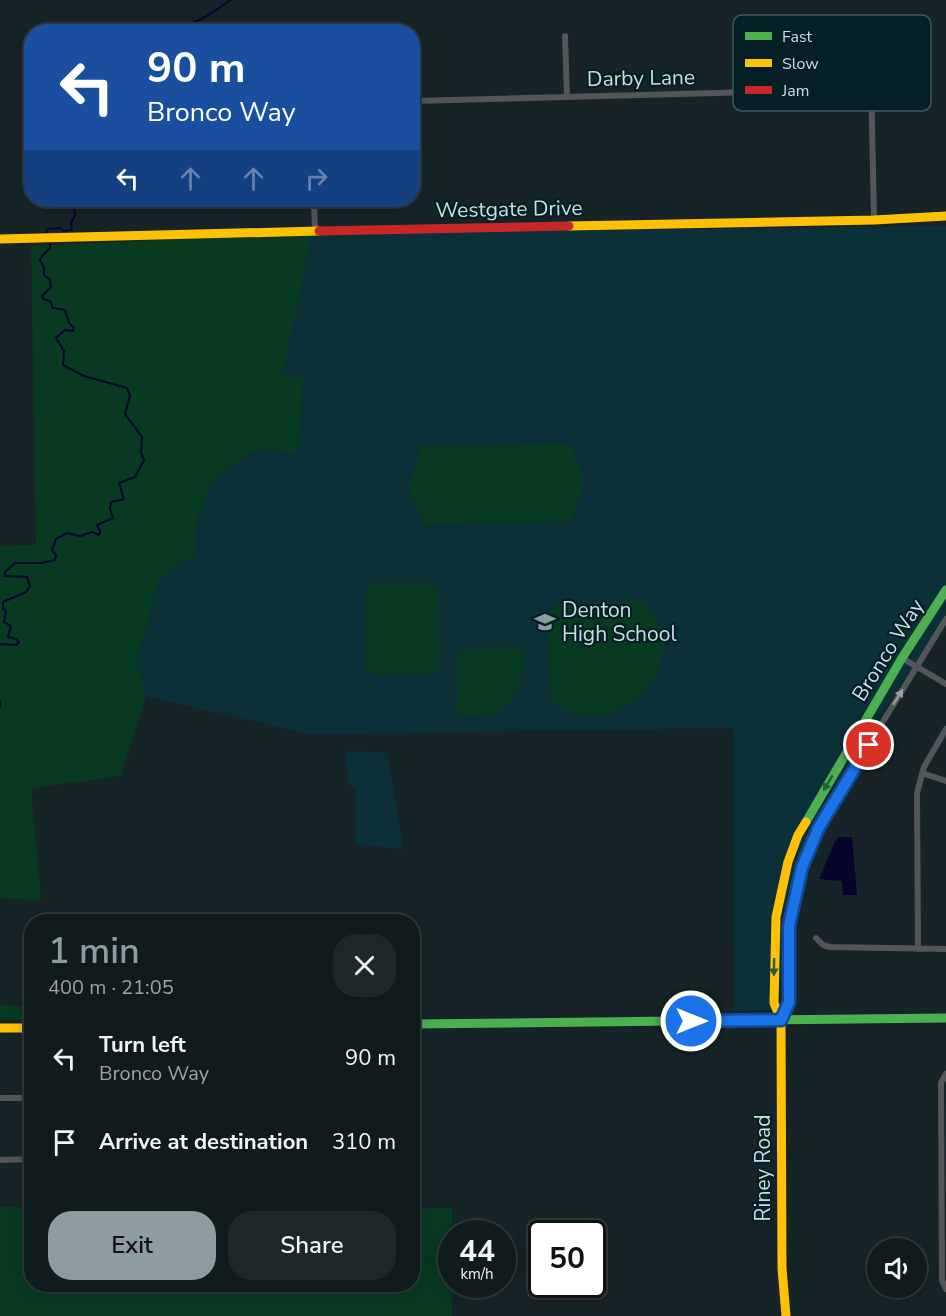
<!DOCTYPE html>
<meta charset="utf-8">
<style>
:root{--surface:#101b1e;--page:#1e282b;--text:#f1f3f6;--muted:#9ca1a4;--line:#30393c;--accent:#8d9ca0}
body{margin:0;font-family:"Nunito Sans",sans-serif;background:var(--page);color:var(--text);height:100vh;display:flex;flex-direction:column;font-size:22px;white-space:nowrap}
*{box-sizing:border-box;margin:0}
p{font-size:20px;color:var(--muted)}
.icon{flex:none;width:33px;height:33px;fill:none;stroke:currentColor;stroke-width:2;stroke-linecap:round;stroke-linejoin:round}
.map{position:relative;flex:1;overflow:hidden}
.details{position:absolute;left:24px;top:914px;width:396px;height:378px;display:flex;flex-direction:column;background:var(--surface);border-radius:24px;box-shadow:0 3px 15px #0003,0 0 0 2px var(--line)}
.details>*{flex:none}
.hud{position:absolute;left:24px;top:24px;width:396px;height:183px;border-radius:24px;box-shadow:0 3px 15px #0003,0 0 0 2px var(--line);background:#1a4fa0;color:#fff;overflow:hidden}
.controls{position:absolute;left:867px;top:1238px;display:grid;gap:12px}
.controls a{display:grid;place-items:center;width:60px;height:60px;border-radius:50%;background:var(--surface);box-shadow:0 3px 15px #0003,0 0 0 2px var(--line);font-size:30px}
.speed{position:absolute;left:438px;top:1220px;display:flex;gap:12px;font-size:30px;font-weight:700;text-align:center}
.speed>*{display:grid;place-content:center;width:78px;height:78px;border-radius:50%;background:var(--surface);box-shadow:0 3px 15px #0003,0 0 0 2px var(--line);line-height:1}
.speed small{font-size:15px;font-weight:400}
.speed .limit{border:3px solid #111;border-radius:9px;background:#fff;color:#111}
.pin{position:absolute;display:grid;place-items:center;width:51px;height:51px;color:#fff;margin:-26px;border:3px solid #fff;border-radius:50%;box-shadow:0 2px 6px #0007}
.me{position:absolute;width:66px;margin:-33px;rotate:90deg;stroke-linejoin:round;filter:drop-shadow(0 0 4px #0008)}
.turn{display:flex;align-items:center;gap:21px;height:126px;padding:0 24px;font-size:27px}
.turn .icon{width:78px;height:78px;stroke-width:2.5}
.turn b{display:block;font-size:42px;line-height:51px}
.lanes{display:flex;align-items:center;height:57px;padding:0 24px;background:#0003;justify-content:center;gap:30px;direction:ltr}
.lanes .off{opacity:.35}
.round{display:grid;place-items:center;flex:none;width:63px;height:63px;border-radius:24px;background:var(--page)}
.head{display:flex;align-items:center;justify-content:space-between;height:102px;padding:0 24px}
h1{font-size:36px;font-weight:600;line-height:45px;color:var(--accent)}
.cta{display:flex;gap:12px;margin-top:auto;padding:12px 24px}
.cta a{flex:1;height:69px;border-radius:24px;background:var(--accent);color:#111;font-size:24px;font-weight:600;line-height:69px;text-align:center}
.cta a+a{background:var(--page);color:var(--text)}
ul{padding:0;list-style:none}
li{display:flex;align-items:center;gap:18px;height:84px;padding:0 24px}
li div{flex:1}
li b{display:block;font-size:22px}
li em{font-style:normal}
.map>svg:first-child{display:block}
</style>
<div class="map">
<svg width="946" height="1316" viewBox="0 0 946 1316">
<rect width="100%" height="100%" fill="#162428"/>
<path fill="#0c3038" d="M946 226V616L825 800 783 921 779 1010 734 1011 733 728 308 734 146 696 134 657 147 628 158 580 195 554V524L209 486 248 453 266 450 298 455 303 377H281L312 233Z
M345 751 387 753 403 849 356 844V790L349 784Z"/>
<path fill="#083921" d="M312 233 282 377H303L298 455 266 450 248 453 209 486 195 524V554L158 580 147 628 135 657 146 696 121 776 31 788 41 900 0 898V546L36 545 31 246Z
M572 443C573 461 582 465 583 480 584 496 573 506 572 521L422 525C422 508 414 508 411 494 408 482 412 467 420 458L419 446Z
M432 583V587H438L440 670H433V674L373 676V671L366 672 365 589H370V584Z
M647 602C651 610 658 618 660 627 677 692 604 739 551 702L548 612 557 604Z
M523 648C524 677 520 706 486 715 478 717 467 716 458 716L457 654 462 649Z
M0 1005 31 1006V1019L0 1020Z
M0 1207H31L32 1284H412L413 1208H452V1316H0Z"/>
<path fill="#08052c" d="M839 837H852L857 895H843L842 881 819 879 835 841Z"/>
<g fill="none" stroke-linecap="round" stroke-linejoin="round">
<path stroke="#08052c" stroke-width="2" d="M180 32C183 25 185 26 192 23 207 18 218 8 231 0
M45 234 48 229 60 228 64 231 72 230 71 223 75 215 74 200
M0 644 16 645 19 642 16 639 8 637 11 626 4 622 6 611 3 608V602L26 592 30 586 27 577 5 576V572L15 563H41L55 560 56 555 52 550 56 539 67 533 80 536 92 532 99 535 100 531 97 525 113 518 110 509 111 502 124 499 119 483 135 477 144 460 141 453 142 437 125 414 130 396 127 388 84 376 63 365 64 351 56 338 65 330 73 331 74 328 69 323 65 310 53 308 50 301 43 299 42 296 51 287 50 280 44 275V268L40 260 43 255 50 248V242
M0 702V706"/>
<path stroke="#525659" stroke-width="6" d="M870 26 874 220
M565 36 567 97
M412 101 871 89
M314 200 315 231
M902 658 946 684
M922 773 946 781
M816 938 823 945 830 947 946 949
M918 949 917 793 924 767 946 729
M781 1019 789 1002 788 939 792 907 802 867 809 846 833 803 946 619
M946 1074 941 1083 942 1280 946 1289
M0 1098H32
M0 1160 32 1159"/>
<path stroke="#4caf50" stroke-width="9" d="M806 822 902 658 946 590
M412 1024 946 1018"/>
<path stroke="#ffc107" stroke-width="9" d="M569 226 874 220 946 216
M0 239 319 231
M0 1028H32
M786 1316 782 1268 781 1020 774 1003 776 917 788 862 798 835 806 822"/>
<path stroke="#c62828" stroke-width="9" d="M319 231 569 226"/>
</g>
<defs><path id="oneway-solid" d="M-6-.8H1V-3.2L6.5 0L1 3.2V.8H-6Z" transform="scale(1.5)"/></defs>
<use fill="#96a0a3" href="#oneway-solid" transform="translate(898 697) rotate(-58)"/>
<g fill="#246039">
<use href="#oneway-solid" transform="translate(828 783) rotate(121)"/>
<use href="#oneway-solid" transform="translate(774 967) rotate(91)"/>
</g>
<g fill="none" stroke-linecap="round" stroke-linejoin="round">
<defs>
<path id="route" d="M691 1021 781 1020 789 1002V926L802 867 819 827 869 745"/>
</defs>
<use href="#route" stroke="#114b97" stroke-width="15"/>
<use href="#route" stroke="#1a73e8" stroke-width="10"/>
</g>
<defs>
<symbol id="school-bare" viewBox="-9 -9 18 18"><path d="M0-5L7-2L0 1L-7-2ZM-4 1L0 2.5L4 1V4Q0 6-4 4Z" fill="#8d9ca0" stroke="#041f26" stroke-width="2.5" paint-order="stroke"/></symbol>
</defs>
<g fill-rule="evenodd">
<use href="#school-bare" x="530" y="607" width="30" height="30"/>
</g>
<g text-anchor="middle" stroke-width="4.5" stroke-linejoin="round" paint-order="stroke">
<g font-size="21" fill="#cddce0" stroke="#041f26">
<text transform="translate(641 78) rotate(-1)" y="7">Darby Lane</text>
<text transform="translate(509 209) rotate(-1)" y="7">Westgate Drive</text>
<text transform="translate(888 650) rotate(-58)" y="7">Bronco Way</text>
<text transform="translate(763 1168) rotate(-90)" y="7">Riney Road</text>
</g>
<g font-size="21" fill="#cddce0" stroke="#041f26" text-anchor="start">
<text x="562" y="617">Denton<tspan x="562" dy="24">High School</tspan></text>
</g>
</g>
<rect x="733" y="15" width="198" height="96" rx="9" fill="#041f26" stroke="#40585e" stroke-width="1.5"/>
<rect x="745" y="32" width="27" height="8" fill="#4caf50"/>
<rect x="745" y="59" width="27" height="8" fill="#ffc107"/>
<rect x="745" y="86" width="27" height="8" fill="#c62828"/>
<g font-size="16" fill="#cddce0">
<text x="782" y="42">Fast</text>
<text x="782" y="69">Slow</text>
<text x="782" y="96">Jam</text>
</g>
</svg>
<div class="controls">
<a><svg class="icon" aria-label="sound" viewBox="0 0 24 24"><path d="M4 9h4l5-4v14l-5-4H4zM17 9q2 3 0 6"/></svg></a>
</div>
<div class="speed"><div>44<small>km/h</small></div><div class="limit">50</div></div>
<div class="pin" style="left:869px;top:745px;background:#d93025"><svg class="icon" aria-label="arrive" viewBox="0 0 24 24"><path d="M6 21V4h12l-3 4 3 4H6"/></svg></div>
<svg class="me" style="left:691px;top:1021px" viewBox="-20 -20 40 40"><circle r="17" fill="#1a73e8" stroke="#fff" stroke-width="3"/><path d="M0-11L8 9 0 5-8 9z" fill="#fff"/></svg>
<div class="hud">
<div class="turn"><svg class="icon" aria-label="left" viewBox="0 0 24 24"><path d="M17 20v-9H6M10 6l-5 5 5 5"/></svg><div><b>90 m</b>Bronco Way</div></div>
<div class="lanes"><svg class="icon" aria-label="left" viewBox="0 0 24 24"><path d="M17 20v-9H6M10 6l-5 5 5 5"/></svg><svg class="icon off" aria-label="ahead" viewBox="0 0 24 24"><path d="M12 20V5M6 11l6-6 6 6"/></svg><svg class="icon off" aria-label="ahead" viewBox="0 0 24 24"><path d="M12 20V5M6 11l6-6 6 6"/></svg><svg class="icon off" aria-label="right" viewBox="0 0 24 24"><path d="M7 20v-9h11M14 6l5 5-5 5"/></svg></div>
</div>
<section class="details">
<div class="head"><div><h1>1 min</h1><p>400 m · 21:05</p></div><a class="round"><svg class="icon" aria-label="close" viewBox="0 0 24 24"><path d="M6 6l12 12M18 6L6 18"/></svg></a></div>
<ul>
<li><svg class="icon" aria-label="left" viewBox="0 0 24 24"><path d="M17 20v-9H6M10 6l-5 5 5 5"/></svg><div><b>Turn left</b><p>Bronco Way</p></div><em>90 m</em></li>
<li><svg class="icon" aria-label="arrive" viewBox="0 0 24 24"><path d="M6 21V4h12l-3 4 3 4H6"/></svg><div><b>Arrive at destination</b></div><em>310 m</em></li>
</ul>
<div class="cta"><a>Exit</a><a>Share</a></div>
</section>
</div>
